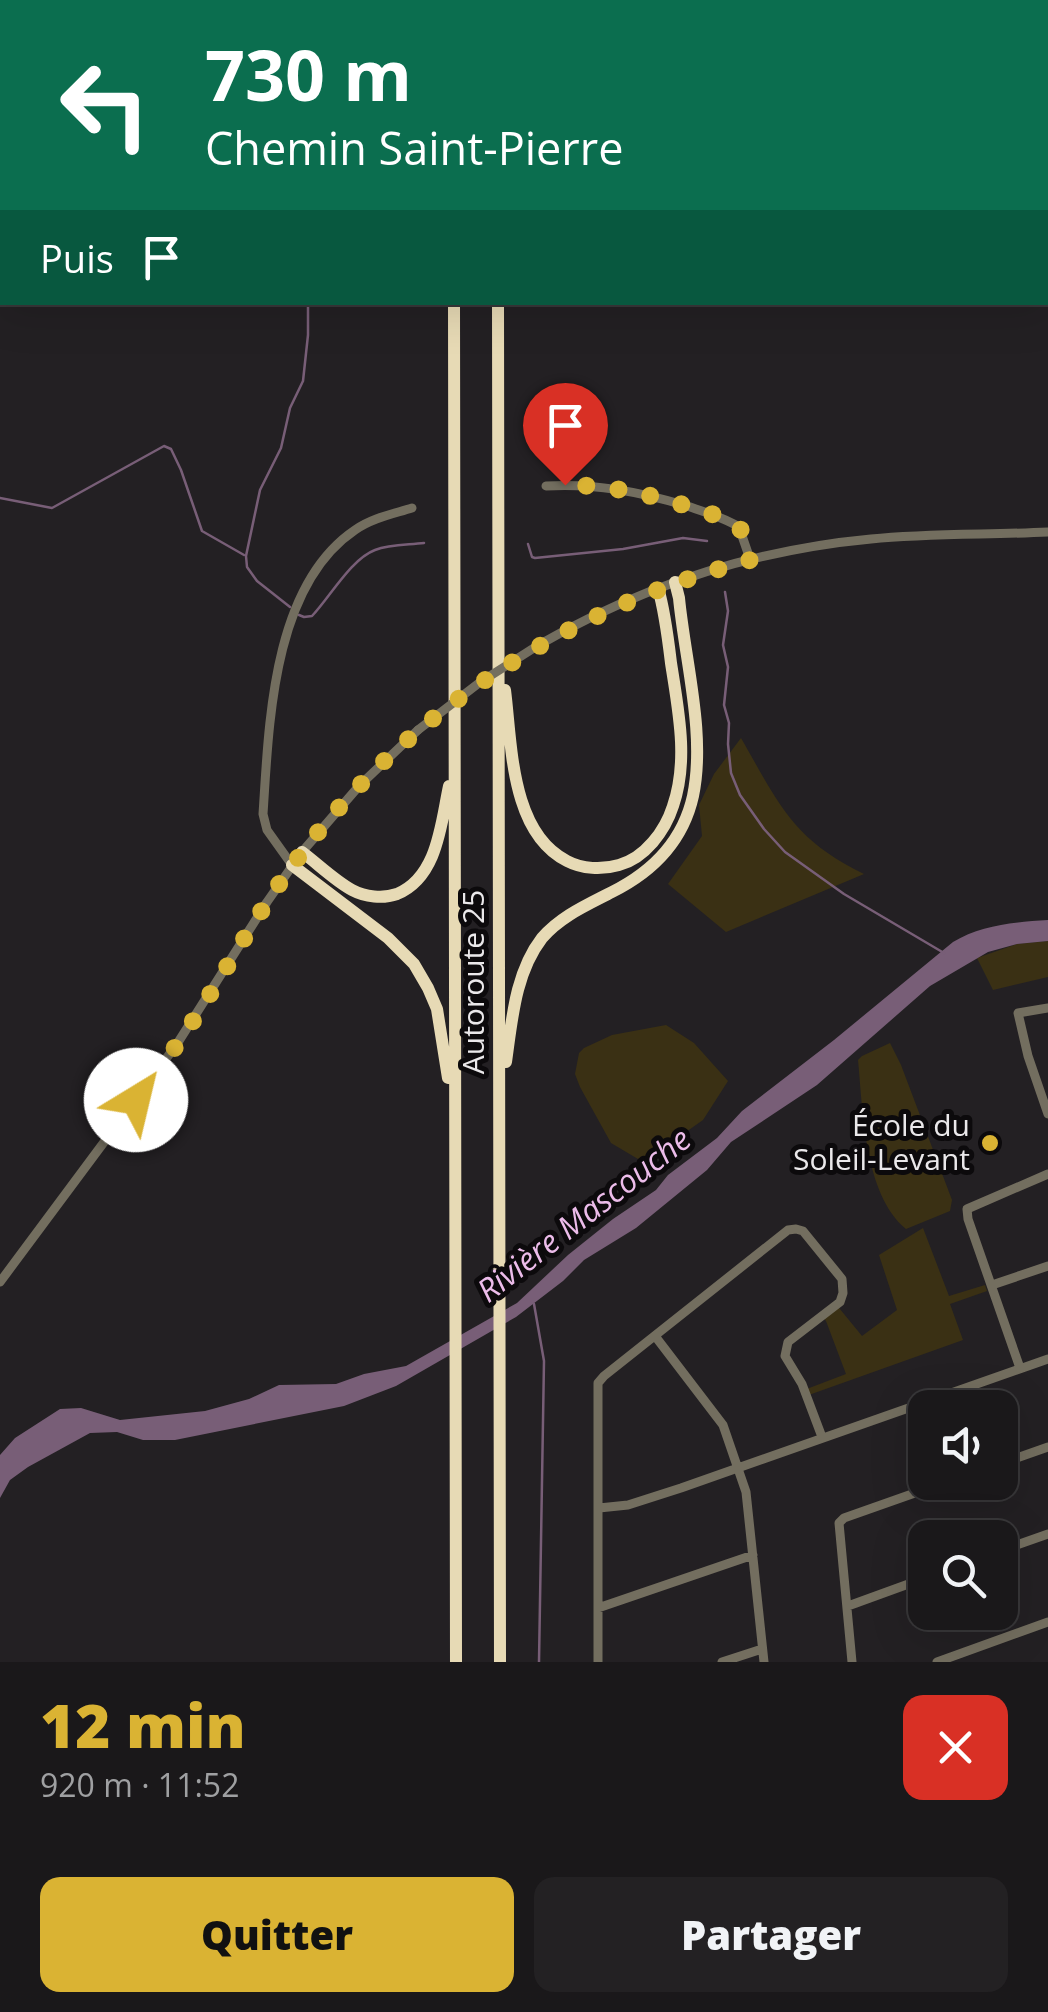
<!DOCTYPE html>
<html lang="fr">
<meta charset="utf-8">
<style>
:root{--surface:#1a181a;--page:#232123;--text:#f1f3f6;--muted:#9fa0a2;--line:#383739;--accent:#dab333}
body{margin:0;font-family:"Open Sans",sans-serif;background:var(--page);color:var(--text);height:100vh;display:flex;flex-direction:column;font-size:38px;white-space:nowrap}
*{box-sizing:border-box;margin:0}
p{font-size:32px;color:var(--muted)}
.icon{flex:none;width:55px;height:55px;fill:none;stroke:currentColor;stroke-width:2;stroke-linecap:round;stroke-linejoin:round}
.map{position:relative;height:1662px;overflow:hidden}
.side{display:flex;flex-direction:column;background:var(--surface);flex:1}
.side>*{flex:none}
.guide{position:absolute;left:0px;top:0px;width:1050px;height:305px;box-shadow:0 10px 40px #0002,0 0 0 2px var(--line);background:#0b6e4f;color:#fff;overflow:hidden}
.fabs{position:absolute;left:908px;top:1390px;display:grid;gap:20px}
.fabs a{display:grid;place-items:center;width:110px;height:110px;border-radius:20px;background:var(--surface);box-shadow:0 10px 40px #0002,0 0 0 2px var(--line);font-size:50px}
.pin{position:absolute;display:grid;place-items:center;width:85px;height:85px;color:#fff;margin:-102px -42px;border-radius:50% 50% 50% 0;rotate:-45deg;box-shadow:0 0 10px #0007}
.pin .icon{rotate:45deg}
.me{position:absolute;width:110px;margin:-55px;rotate:36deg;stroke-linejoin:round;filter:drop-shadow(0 0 8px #0008)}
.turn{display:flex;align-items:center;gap:35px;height:210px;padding:0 40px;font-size:45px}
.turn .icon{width:130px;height:130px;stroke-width:2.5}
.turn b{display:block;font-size:70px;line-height:85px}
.then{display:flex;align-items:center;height:95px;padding:0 40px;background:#0003;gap:20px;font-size:38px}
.round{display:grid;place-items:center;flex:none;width:105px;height:105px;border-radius:20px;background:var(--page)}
.overview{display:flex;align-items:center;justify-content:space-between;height:170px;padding:0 40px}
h1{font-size:60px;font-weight:800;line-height:75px;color:var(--accent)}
.action{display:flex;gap:20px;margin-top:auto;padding:20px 40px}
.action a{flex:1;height:115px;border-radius:20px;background:var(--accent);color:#111;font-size:40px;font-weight:800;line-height:115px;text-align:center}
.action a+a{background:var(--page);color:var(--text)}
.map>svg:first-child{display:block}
</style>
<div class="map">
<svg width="1048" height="1662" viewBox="0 0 1048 1662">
<rect width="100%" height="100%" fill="#232023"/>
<path fill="#3a3014" d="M741 738C779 804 792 839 864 874L726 932 668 884 702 836 699 805 714 774Z
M1048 941V977L993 990 977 958 1017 944Z
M666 1025 694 1043 728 1081 703 1120 656 1153 638 1159 611 1143 580 1087 575 1074 579 1053 584 1048 612 1035Z
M890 1043 901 1065 952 1200 950 1211 906 1229C864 1194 863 1111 858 1060L862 1056Z
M923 1228 949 1296 985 1285 987 1291 950 1304 963 1340 806 1396 804 1390 846 1374 826 1321 821 1315 835 1303 862 1336 897 1310 879 1255Z"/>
<path fill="#785e77" d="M1048 920V941L1017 944 988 952 930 986 817 1085 731 1142 707 1170 636 1228 584 1260 563 1281 516 1317 396 1386 344 1406 175 1440H143L117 1432 90 1433 28 1467 10 1480 0 1498V1455L15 1438 60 1409 81 1408 120 1420 205 1411 249 1399 279 1385 336 1384 364 1374 406 1366 517 1303 568 1255 613 1219 656 1190 668 1175 717 1138 742 1111 834 1040 953 942C981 925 1016 922 1048 920Z"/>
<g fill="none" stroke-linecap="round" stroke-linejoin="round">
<path stroke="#785e77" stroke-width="2.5" d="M407 302 409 305
M0 498 52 508 164 446 171 449 181 470 202 531 244 555
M528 544 532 557 535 558 623 549 683 538 707 541
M725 592 728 611 723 645 728 667 724 705 729 723 728 744 731 773 740 795 764 829 785 852 844 894 944 953
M290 607 257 581 247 567 246 556 260 490 281 448 290 408 303 381 308 335V302
M299 615 304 617 312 616C330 597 351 559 375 550 390 544 408 545 424 543
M534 1304 544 1361 539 1662"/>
<path stroke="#736e5f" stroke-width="9" d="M546 486C595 483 640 492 687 506 705 512 723 517 739 527L750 559
M537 646C640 587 753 550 871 539 930 533 989 535 1048 532
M292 865 267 830 263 814C269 724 272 586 355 530 372 518 393 514 412 508
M1048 1008 1018 1013 1028 1056 1048 1114
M0 1282 177 1044 267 902 302 852 359 786 418 730
M992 1285 1048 1266
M655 1336 723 1425 746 1492 764 1662
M1020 1368 968 1219 967 1209 1048 1174
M1000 1464 1048 1447
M599 1508 628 1505 681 1488 1048 1359
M1000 1551 1048 1534
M848 1606 925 1578
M598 1608 753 1555
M598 1662V1383L604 1376 788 1230 796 1229 803 1231 842 1279 843 1293 840 1302 788 1342 785 1356 802 1384 822 1437
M722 1662 762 1649
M852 1662 839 1523 844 1518 946 1482
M937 1662 1048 1622"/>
<path stroke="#e7dab5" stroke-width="12" d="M453 0V2
M497 0V2
M454 302 456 1662
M498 302 500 1662
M505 690C512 744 510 832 567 861 582 869 602 870 619 865 645 858 665 831 673 806 689 760 678 709 671 663 668 638 665 612 658 588
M302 852C318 864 334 880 352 890 365 897 383 899 397 894 438 877 441 823 449 786
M292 865 388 938 414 964 428 988 437 1009 448 1078
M506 1062C512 1020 515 973 542 938 561 916 587 905 612 892 652 872 683 841 693 796 706 734 685 661 679 598L675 582"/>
<path stroke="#736e5f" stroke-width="9" d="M418 730 479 683 537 646"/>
</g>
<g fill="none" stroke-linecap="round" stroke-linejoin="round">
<path stroke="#dab333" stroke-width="18" stroke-dasharray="0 32.4" d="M136 1100C159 1070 182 1039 202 1007 232 960 259 911 292 866 404 712 568 609 750 560L741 530C727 517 708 513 690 507 648 494 609 485 565 485"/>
</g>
<circle fill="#dab333" stroke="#0c0a0c" stroke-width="4" cx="990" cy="1143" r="10"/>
<g text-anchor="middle" stroke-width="10" stroke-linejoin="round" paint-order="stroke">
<g font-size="30" fill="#eae8ea" stroke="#0c0a0c">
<text transform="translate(474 982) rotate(-90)" y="10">Autoroute 25</text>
</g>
<g font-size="30" fill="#eae8ea" stroke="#0c0a0c" text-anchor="end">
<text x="970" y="1136">École du<tspan x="970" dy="34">Soleil-Levant</tspan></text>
</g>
<g font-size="32" font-style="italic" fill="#ecbcea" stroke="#0c0a0c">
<text transform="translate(584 1215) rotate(-38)" y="11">Rivière Mascouche</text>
</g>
</g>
</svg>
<div class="fabs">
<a><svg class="icon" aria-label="sound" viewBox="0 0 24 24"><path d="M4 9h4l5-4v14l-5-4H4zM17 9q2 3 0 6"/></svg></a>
<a><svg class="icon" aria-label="search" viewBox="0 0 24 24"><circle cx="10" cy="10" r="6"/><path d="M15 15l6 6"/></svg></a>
</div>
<div class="pin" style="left:565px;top:485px;background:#d93025"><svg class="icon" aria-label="arrive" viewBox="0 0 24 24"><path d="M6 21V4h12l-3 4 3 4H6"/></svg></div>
<svg class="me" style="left:136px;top:1100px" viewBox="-20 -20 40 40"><circle r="19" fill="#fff"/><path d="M0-13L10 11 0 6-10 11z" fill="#dab333"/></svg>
<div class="guide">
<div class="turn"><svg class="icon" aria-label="left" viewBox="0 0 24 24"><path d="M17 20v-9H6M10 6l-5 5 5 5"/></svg><div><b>730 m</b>Chemin Saint-Pierre</div></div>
<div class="then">Puis<svg class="icon" aria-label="arrive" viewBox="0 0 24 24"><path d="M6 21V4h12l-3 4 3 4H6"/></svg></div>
</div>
</div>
<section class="side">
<div class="overview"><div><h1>12 min</h1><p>920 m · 11:52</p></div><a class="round" style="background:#d93025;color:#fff"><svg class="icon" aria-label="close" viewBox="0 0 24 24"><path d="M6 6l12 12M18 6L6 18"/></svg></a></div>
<div class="action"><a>Quitter</a><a>Partager</a></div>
</section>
